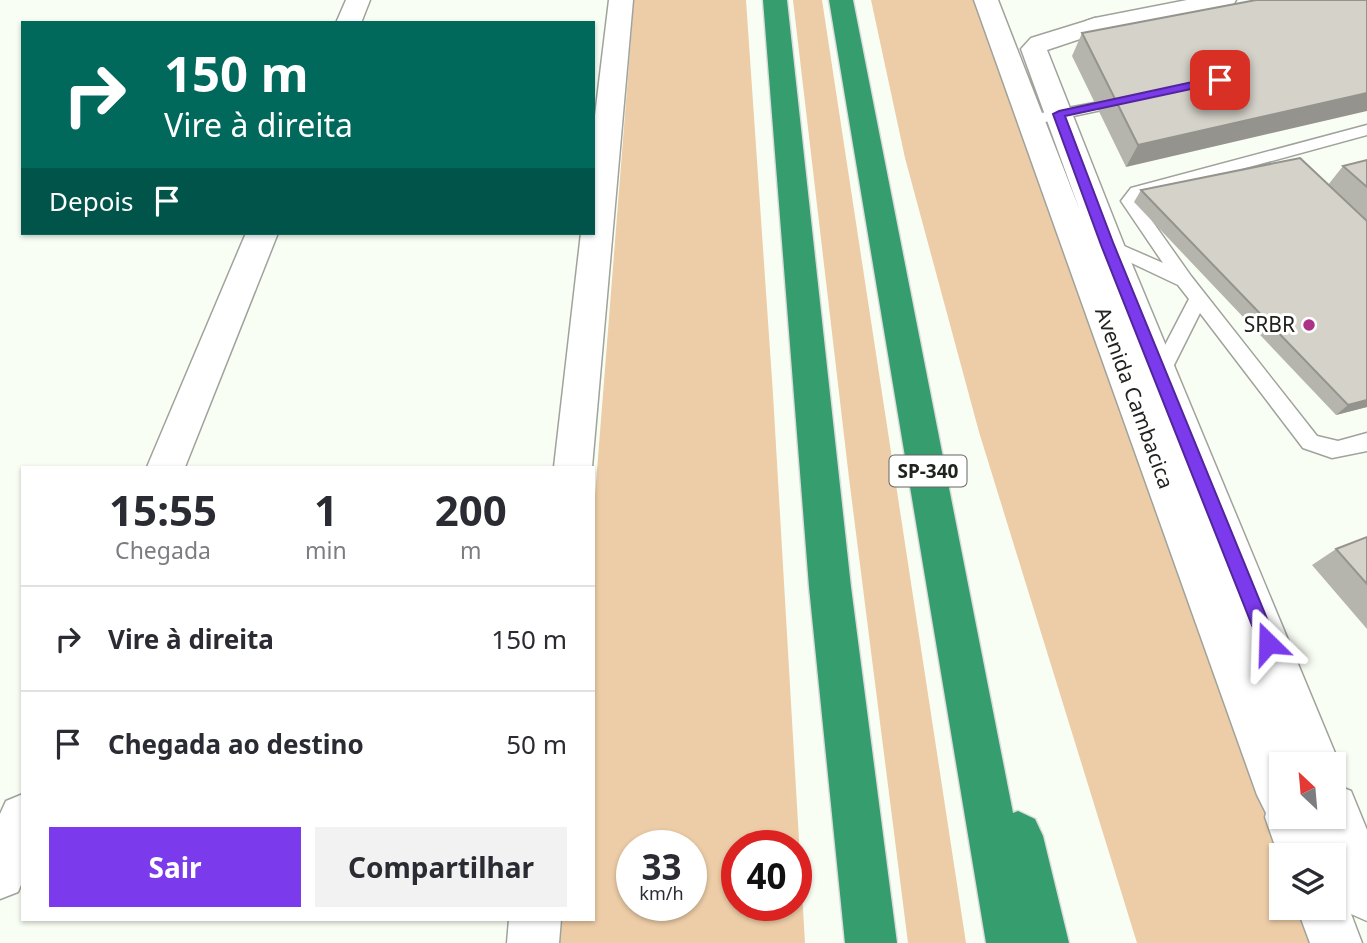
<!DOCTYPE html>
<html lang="pt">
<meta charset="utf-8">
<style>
:root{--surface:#fff;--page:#f2f2f3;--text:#2b2b33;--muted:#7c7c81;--line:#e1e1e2;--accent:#7c3aed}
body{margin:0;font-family:"Noto Sans",sans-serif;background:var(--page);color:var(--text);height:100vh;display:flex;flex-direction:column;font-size:26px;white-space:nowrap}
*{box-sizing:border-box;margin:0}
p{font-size:23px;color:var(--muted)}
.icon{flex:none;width:38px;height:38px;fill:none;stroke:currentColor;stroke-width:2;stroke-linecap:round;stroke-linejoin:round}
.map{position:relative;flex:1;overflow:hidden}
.sheet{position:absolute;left:21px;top:466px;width:574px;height:455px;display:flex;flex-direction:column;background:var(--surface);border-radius:0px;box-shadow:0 2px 5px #0004}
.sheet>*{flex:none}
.hud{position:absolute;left:21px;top:21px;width:574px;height:214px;border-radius:0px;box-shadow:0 2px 5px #0004;background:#00695c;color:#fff;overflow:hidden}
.needle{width:46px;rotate:334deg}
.buttons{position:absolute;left:1269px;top:752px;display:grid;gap:14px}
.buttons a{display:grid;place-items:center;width:77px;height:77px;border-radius:0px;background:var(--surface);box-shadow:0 2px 5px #0004;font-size:35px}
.speed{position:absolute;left:616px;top:830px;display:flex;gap:14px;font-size:35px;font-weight:700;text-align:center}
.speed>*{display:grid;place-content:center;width:91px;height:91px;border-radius:50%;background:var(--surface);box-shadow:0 2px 5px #0004;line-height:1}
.speed small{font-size:18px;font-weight:400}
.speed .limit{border:10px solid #d22;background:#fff;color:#111}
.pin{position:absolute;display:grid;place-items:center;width:60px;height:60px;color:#fff;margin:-30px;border-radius:14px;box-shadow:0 4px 10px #0006}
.me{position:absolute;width:77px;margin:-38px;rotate:338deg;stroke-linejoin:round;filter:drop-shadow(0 0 5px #0008)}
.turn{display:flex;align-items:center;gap:24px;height:147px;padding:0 28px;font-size:32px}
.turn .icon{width:91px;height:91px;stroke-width:2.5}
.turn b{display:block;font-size:49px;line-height:60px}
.then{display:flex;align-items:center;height:66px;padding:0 28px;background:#0003;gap:14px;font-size:26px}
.eta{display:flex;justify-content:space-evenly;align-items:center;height:119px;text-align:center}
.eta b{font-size:42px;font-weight:700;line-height:49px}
.button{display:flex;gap:14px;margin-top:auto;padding:14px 28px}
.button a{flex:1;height:80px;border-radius:0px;background:var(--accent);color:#fff;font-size:28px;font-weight:700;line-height:80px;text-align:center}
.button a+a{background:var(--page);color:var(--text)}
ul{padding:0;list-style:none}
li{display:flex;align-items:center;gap:21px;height:105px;padding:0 28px;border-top:2px solid var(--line)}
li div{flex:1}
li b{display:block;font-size:26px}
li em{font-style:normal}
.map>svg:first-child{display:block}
</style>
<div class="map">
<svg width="1367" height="943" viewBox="0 0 1367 943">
<rect width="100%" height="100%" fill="#f9fef5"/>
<path fill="#edcda7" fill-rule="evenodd" d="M634 0H746L773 394 805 943H557L559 919H593V521ZM632 845H691V905H632ZM737 845H796V905H737Z
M793 0H822L966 943H908L849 478Z
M871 0H978L1034 168 1281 856V908H1300L1312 943H1137L979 432 905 158Z"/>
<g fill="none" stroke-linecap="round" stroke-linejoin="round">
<defs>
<path id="service" d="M1116 93 1128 102 1125 105 1031 125 1023 120 1031 115 1110 100 1111 95Z
M1367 125V135L1143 196 1138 201 1191 276 1317 436 1338 441 1367 433V451L1332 458 1303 448 1200 313 1167 379 1160 382 1153 379 1150 374 1189 299 1178 285 1102 249 1099 245 1108 239 1163 263 1121 201 1131 188Z"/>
<path id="minor" d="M346 0H370L361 23H336Z
M609 0H633L592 467H554L581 233H593V132Z
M1187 0H1236L1233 5 1224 7 1095 34 1086 31 1082 26 1086 21 1095 18Z
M246 233H278L185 467H147Z
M23 794V880L18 892 0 899V814L6 801Z
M509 919H561L559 943H507Z"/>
<path id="tertiary" d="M974 0H998L1080 211 1021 49 1031 38 1086 21 1095 18 1104 21 1108 26 1104 31 1047 50 1124 245 1340 765 1334 780V765H1281V817H1334V784L1351 791 1367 830V921L1351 914 1362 943H1310L1297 908H1334V887L1339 889 1334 873V856H1281V863L1265 817 1266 813 1257 795Z"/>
<path id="motorway" d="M763 0H787L851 587 897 943H845L809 587Z
M829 0H853L1013 813 1018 811 1035 819 1043 836 1069 943H986Z"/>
</defs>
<use href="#service" stroke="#9fa39b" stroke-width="3"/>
<use href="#minor" stroke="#9fa39b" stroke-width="3"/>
<use href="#tertiary" stroke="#9fa39b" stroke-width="3"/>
<use href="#motorway" stroke="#dbdcdb" stroke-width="3"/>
<use href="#service" fill="#fff" fill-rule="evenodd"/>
<use href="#minor" fill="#fff" fill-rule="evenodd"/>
<use href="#tertiary" fill="#fff" fill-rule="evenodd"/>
<use href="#motorway" fill="#369d6e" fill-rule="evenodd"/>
</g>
<path fill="#b6b5ad" d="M1256 0 1126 167 1072 56 1082 33Z
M1367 160V407L1336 415 1134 202 1141 190 1328 185 1343 166Z
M1367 537V629L1312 565 1336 549Z"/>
<path fill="#94938d" d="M1367 93V111L1126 167 1138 145Z
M1367 400V407L1336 415 1348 405Z"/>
<path fill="#d4d2c9" stroke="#94938d" stroke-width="2" d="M1256 0H1367V93L1138 145 1082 33Z
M1300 158 1367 221V400L1348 405 1141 190Z
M1367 160V187L1343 166Z
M1367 537V584L1336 549Z"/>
<path fill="#7c3aed" stroke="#51269a" stroke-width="2" d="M1220 76 1224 77V82L1065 116 1114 245 1277 643 1274 649 1268 651 1261 649 1259 643 1101 245 1053 114 1059 111Z"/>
<circle fill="#ab3286" stroke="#fff" stroke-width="2.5" cx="1309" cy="325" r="7"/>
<g text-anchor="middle" stroke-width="6" stroke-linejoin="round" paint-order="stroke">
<rect fill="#fff" stroke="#646562" stroke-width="2" x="889.5" y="455.5" width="77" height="31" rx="5"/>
<g font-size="19" font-weight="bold" fill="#21231f">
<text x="928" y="478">SP-340</text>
</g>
<g font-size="21" fill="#21231f" stroke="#fff" text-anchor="end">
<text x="1295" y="332">SRBR</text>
</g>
<g font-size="21" fill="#21231f" stroke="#fff">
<text transform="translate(1134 398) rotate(70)" y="7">Avenida Cambacica</text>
</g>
</g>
</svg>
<div class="buttons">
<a><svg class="needle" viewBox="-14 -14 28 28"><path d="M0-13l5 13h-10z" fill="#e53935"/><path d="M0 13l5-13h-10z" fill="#7c7c81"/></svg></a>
<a><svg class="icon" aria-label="layers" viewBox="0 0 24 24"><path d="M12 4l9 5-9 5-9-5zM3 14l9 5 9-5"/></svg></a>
</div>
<div class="speed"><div>33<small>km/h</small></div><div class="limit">40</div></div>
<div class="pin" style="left:1220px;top:80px;background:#d93025"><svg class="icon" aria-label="arrive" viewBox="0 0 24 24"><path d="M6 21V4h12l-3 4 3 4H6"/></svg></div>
<svg class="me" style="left:1268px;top:643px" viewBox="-20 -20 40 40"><path d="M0-17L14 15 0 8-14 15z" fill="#7c3aed" stroke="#fff" stroke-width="4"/></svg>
<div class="hud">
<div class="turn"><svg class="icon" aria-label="right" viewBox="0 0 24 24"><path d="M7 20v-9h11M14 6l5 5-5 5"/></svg><div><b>150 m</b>Vire à direita</div></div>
<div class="then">Depois<svg class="icon" aria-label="arrive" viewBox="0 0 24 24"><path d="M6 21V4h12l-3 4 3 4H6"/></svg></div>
</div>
<section class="sheet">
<div class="eta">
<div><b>15:55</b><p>Chegada</p></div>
<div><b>1</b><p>min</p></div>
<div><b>200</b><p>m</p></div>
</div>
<ul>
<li><svg class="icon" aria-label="right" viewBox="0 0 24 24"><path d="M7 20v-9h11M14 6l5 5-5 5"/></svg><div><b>Vire à direita</b></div><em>150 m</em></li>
<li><svg class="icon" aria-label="arrive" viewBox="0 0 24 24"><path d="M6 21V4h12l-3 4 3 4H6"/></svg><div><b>Chegada ao destino</b></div><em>50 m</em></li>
</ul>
<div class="button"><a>Sair</a><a>Compartilhar</a></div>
</section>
</div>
